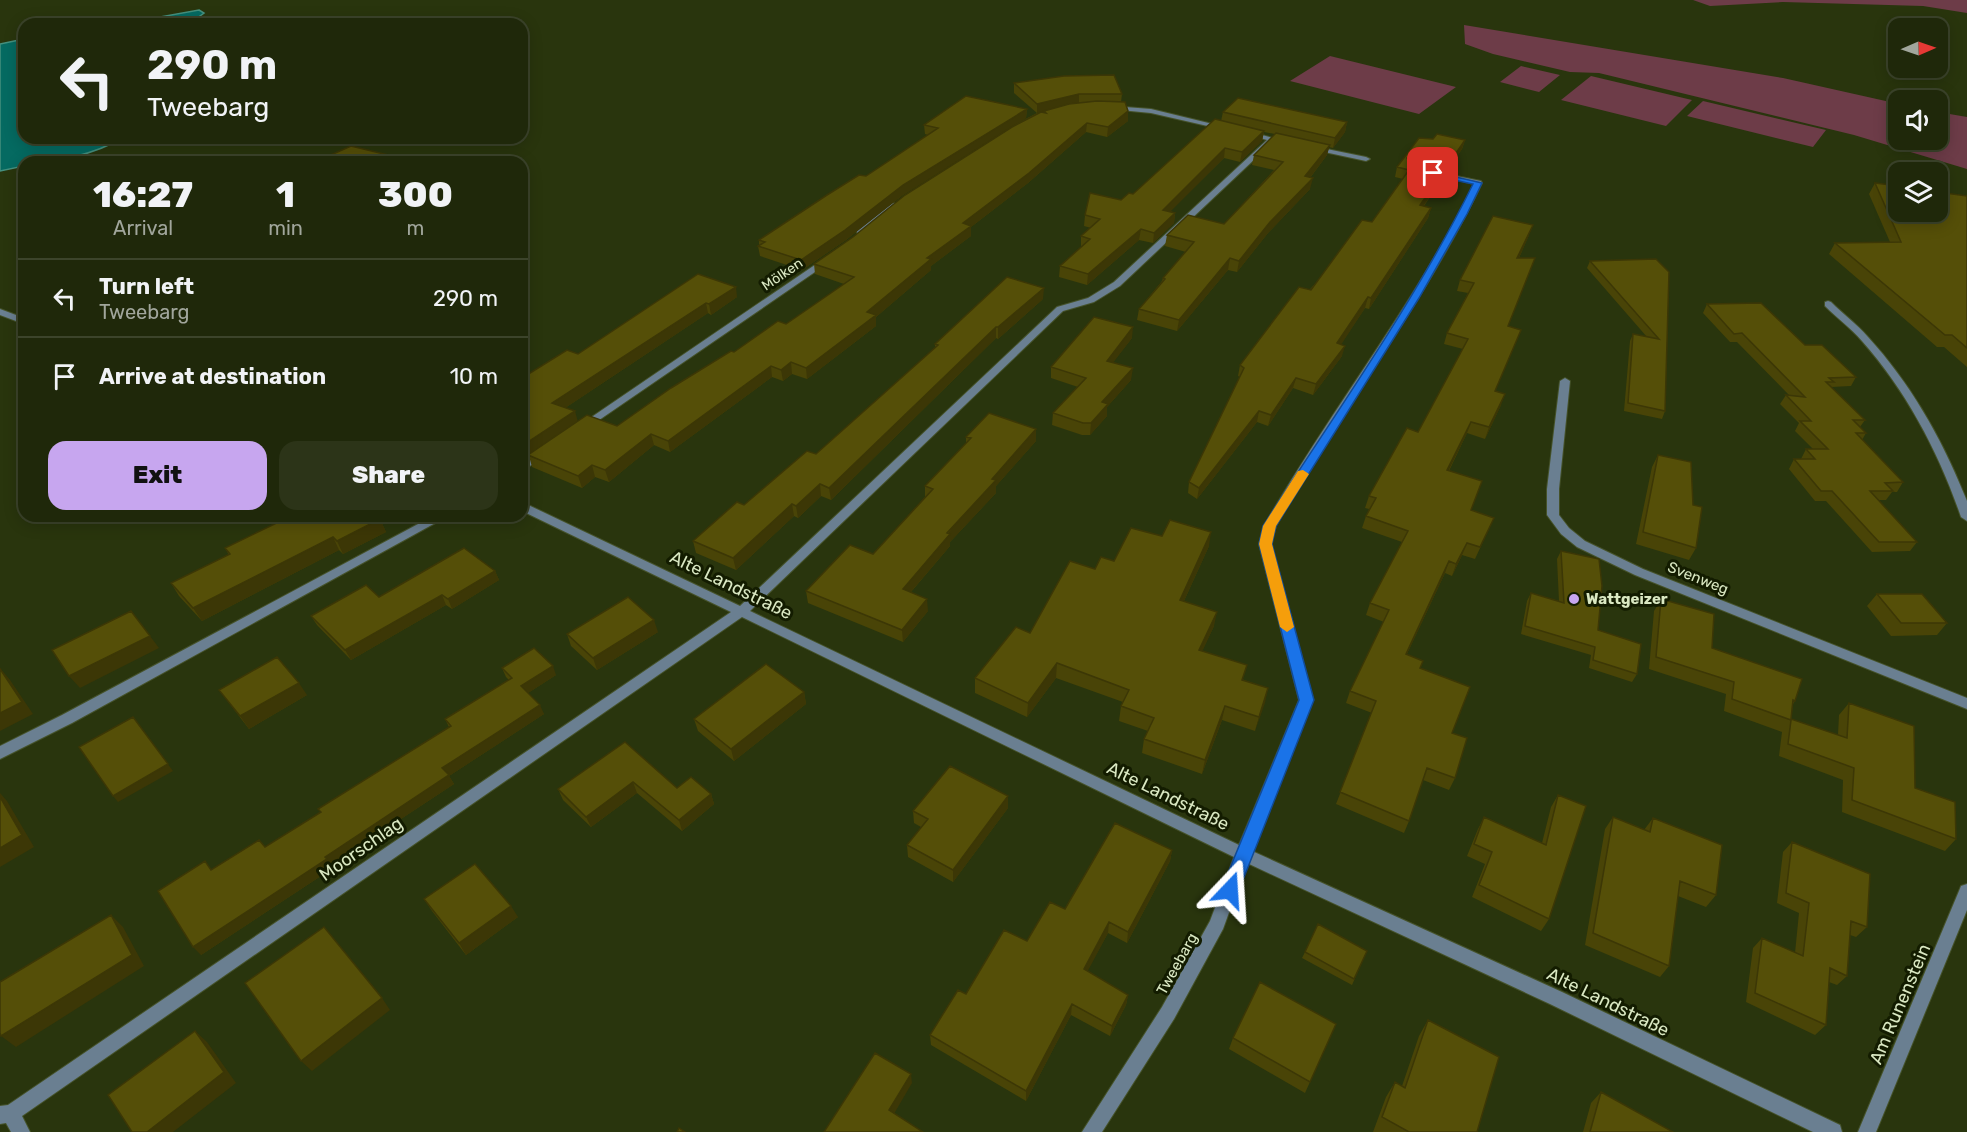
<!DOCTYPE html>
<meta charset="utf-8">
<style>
:root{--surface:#1f280a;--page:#2c3418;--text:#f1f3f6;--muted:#a1a69c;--line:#3c442b;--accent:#c7a6ef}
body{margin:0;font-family:Rubik,sans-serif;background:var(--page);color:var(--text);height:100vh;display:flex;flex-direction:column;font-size:22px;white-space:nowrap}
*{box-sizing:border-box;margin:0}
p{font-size:20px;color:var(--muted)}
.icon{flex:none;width:33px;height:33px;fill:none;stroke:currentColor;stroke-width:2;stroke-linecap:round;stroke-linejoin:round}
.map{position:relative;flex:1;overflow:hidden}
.details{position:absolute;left:18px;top:156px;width:510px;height:366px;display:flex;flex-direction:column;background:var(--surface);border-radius:18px;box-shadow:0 3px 15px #0003,0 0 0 2px var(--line)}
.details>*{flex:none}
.guide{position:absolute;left:18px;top:18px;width:510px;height:126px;border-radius:18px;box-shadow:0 3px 15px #0003,0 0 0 2px var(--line);background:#1f280a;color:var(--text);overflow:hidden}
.needle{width:39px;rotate:88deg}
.fabs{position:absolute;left:1888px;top:18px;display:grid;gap:12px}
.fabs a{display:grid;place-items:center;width:60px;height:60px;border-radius:12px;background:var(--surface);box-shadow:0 3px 15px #0003,0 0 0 2px var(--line);font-size:30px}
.pin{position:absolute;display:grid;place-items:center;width:51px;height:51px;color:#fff;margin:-26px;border-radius:12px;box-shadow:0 3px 9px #0006}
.me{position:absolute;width:66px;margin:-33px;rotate:20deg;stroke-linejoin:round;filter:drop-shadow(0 0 4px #0008)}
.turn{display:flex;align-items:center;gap:21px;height:126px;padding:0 30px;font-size:27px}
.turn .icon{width:78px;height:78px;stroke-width:2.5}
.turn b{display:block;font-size:42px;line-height:51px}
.eta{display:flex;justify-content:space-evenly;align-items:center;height:102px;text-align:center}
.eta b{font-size:36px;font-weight:800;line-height:42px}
.button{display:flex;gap:12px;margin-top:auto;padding:12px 30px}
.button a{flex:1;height:69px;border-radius:18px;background:var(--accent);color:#111;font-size:24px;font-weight:800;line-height:69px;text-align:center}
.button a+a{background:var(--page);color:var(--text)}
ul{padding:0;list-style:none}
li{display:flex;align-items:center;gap:18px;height:78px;padding:0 30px;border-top:2px solid var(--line)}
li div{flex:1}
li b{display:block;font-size:22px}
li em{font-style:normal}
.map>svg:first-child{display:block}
</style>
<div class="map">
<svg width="1967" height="1132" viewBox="0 0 1967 1132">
<rect width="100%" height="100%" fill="#29350d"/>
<path fill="#6d3c48" d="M1693 0H1967V13L1923 6 1783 2 1710 6Z
M1464 25 1783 78 1899 104V140H1938V112L1967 117V169L1854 135 1599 73 1570 72 1493 54 1465 44Z
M1330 56 1456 87 1419 114 1290 81Z
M1521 66 1560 75 1539 92 1500 82Z
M1591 76 1692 100 1666 126 1561 100Z
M1703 101 1826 130 1813 147 1687 116Z"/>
<path fill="#056a61" stroke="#45907e" stroke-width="1.5" d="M199 10 204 13 189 24H121Z
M24 39V138H122C94 155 57 162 24 162V166L0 171V44Z"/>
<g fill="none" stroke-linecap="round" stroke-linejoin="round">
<defs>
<path id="street" d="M1112 106 1151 109 1229 128 1225 130 1151 113 1110 109 1109 108Z
M1248 131 1276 139 1120 286 1094 302 1063 311 750 611 1239 845 1299 700 1259 544 1264 526C1330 410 1415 305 1474 184L1423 172 1427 170 1481 181 1482 183C1424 304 1341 409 1276 526L1271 544 1313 700 1252 851 1562 992 1840 1125 1842 1132H1813L1550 1004 1247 863 1223 929 1174 1019 1102 1132H1082L1162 1007 1210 921 1234 857 742 617 22 1116 30 1132H11L6 1123 0 1124V1106L8 1105 731 612 522 511V502L740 606 1057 307 1088 298 1114 282 1267 140 1246 134V132Z
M1312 146 1366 157 1370 159 1366 161 1315 150H1312Z
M893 203 900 205 863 235H857V231L876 214Z
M828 256 832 259 831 261 586 429 582 430 577 427Z
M1828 301 1831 302C1843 314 1857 324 1868 337 1910 383 1941 437 1964 494L1967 501V521L1961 517C1939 453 1907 392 1862 341 1851 328 1837 318 1825 306V302Z
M0 309 24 318V324L0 315Z
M1565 378 1570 381 1559 489V515L1569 528 1585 541 1643 569 1967 698V709L1635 575 1577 547 1561 534 1547 515V489L1560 381Z
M543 450 547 451 548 453 547 455 522 471V463Z
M433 516H448L72 723 0 759V746L62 715Z
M1967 884V910L1876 1132H1858L1959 891 1961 886Z"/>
</defs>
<use href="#street" stroke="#45522a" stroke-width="2"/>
<use href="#street" fill="#6a7f91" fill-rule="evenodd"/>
</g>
<path fill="#494407" d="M1014 83 1122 94 1121 102 1128 121 1107 137 1086 132 1028 183 971 227V236L931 266V270L876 317V326L807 379 792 374 783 381 772 377 670 452 654 445 609 482 595 477 582 488 532 467 529 456 522 460V378L578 354 698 274 737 297 711 315 708 313 565 408 578 422 617 426 734 352 786 324 844 284 815 274 814 264 853 237 995 137 903 195 846 240 802 270 760 256 758 246 759 245V240L866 176 928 135 925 134 924 125 1027 109 1026 118 1014 125 1037 113 1014 93Z
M1223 112 1347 122 1345 132 1333 148 1329 147 1327 155 1310 178V189L1268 233 1237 272 1228 270 1177 331 1137 320 1139 309 1162 281 1163 278 1186 252 1165 246 1167 235 1224 224 1274 170 1252 165 1254 155 1275 134 1264 132 1262 141 1240 162 1224 158 1170 211 1175 213 1174 223 1153 243 1139 240 1087 285 1059 277 1060 266 1081 247V236L1091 228 1084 226 1085 215 1133 194 1221 121Z
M1433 139 1465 140 1462 149 1447 171H1444L1442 179 1424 206 1431 208 1428 218 1369 309 1365 308 1341 344 1342 356 1313 395 1293 388 1268 426 1257 422 1197 499 1188 493 1189 482 1240 377 1238 376 1240 365 1372 222 1403 179 1395 177 1397 167Z
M1875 183 1967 196V367L1944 347H1937L1829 254 1835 243 1890 242 1869 194Z
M1529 235 1519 258 1508 326 1521 330 1495 391 1501 405 1485 439 1467 433 1449 471 1471 510 1494 518 1475 559 1462 555 1452 576 1445 573 1407 654 1420 668 1452 733 1455 778 1449 790 1423 780 1409 821 1404 833 1336 804 1372 713 1346 703 1350 691 1384 622 1366 615 1370 603 1402 542 1362 528 1366 516 1369 509 1365 508 1369 496 1418 432 1463 349 1444 344 1447 333 1468 293 1457 291 1460 280Z
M1656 259 1665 411 1662 419 1624 411 1630 341 1633 334 1647 337 1587 268 1590 261Z
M1043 299 998 339 996 338 831 500 821 496 798 518 794 516 736 570 696 553 693 541 816 454 935 348V344Z
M1707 304 1805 345 1856 377 1851 386 1831 387 1865 420 1860 427 1866 433 1862 440 1903 482 1897 492H1892L1886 500H1878L1917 542 1910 551 1872 552 1826 501H1815L1789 469 1794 459H1801L1806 449H1813L1795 431 1799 423 1780 404 1786 395H1789L1737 342H1730L1703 313Z
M1132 338 1113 362 1131 380 1107 407V416L1090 435H1082L1052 425 1053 413 1078 387 1051 378V367Z
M966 437 1036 441 996 486V493L950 542V546L911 592 928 611 903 642 808 603 806 591 873 554 925 497V486L966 443Z
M1658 455 1693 505 1696 548 1689 560 1636 544 1652 467Z
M291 516H385L380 519 386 532 343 554 339 550 202 621 179 596 171 583 229 555 225 548Z
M1162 536 1209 546 1184 601 1214 626 1202 651 1244 680 1268 688 1255 731 1222 720 1202 774 1142 753 1144 739 1148 731 1119 721 1121 706 1123 702 1056 678 1027 717 975 693V678L1030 633 1095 569 1114 561Z
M1561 551 1598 630 1637 674 1632 682 1589 668 1591 655 1521 634 1527 601 1531 593 1559 601 1557 559Z
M495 571 499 580 452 609 446 605 351 660 317 625 311 616 379 597Z
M1877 594 1947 623 1937 635 1891 636 1867 606Z
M1661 599 1712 648 1795 701 1793 704 1791 719 1838 735 1839 715 1849 703 1956 839 1945 851 1842 812 1843 780 1779 756 1782 732 1724 711 1726 694 1649 669 1654 611Z
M658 632 597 670 571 646 567 634Z
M502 668 556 675 528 693 544 714 449 776 454 784 331 865 333 868 201 955 212 870 265 847 320 813 449 727 445 719 509 680 506 677Z
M219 690 307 695 249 729Z
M804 692 806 704 734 761 698 731 694 719Z
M625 742 677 788 711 794 714 804 682 831 637 793 591 827 563 800 558 789Z
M1558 795 1549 919 1541 931 1472 897 1485 864 1467 856 1478 829 1484 817 1542 843 1551 807Z
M1008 796V808L953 882 908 857 907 845 921 827 914 823 913 811Z
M1613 817 1644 830 1653 818 1716 895 1706 907 1678 896 1669 966 1660 977 1585 945 1605 829Z
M1792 842 1867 927 1856 937 1850 935 1847 976 1837 985 1829 982 1826 1025 1815 1035 1746 1002 1753 948 1762 938 1795 953 1799 913 1777 903 1783 852Z
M1172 850 1170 861 1127 943 1108 933 1087 971 1128 995 1126 1005 1110 1036 1071 1015 1026 1101 931 1045 930 1035 966 994 1065 909Z
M424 899 518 917 466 955 432 911Z
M1367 951 1352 985 1302 958 1305 952Z
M1428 1020 1477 1132H1373L1386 1097 1395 1082 1402 1086 1419 1036Z
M1336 1024 1305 1093 1229 1049 1233 1038Z
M1601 1092 1673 1132H1583L1591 1103Z"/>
<path fill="#3c3706" d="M1079 94V104L1044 111V112L1037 113V104Z
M1027 109 1026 118 903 195 846 240 802 270 801 260 903 185Z
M1128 111V121L1107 137 1108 127Z
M1347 122 1345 132 1333 148 1335 138Z
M1087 123 1086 132 1028 183 971 227V236L931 266V270L876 317V326L807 379 806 368 927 258 963 223Z
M1264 131 1262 141 1240 162 1242 152Z
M1465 140 1462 149 1447 171 1450 162Z
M1330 145 1327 155 1303 187 1305 176Z
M1225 148 1224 158 1162 220 1163 210Z
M1414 154 1411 164 1407 158Z
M1445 169 1442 179 1417 215 1420 205Z
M1313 178 1310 189 1268 233 1237 272 1239 261 1270 222Z
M1431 208 1428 218 1369 309 1371 298Z
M1175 213 1174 223 1153 243 1154 233Z
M1533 225 1529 235 1514 269 1517 258Z
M1141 229 1139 240 1087 285 1088 274Z
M1230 258 1228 270 1177 331 1179 320Z
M736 287 737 297 711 315 709 304Z
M1044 288 1043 299 998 339V327Z
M1368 297 1365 308 1335 354 1337 343Z
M706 303 708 313 556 414 552 403Z
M996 327V338L831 500 829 488Z
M1133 327 1132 338 1106 372 1107 361Z
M1345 346 1342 356 1313 395 1316 384Z
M791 362 792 374 783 381 781 370Z
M771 366 772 377 670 452 668 441Z
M1133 368 1131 380 1107 407V416L1090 435 1091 423 1102 402Z
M1296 378 1293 388 1268 426 1271 415Z
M1505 394 1501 405 1485 439 1489 427Z
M575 411 578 422 522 460V446Z
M1259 411 1257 422 1197 499 1199 488Z
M1471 422 1467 433 1443 482 1447 470Z
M1036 429V441L996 486V493L950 542V546L903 601V589L992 479Z
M651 434 654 445 609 482 605 470Z
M592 465 595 477 582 488 578 476Z
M820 484 821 496 798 518 796 506Z
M792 504 794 516 736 570 733 558Z
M380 519 386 532 343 554 337 541Z
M1211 532 1209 546 1178 614 1180 600Z
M333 537 339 550 202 621 193 608Z
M1467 543 1462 555 1452 576 1456 564Z
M1449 561 1445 573 1401 666 1406 654Z
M495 571 499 580 452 609 448 599Z
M442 595 446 605 351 660 345 650Z
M927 599 928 611 903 642 902 630Z
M1217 612 1214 626 1196 665 1199 650Z
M654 620 658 632 597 670 593 658Z
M150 636 159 648 80 688 69 676Z
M1057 663 1056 678 1027 717 1028 703Z
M553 666 556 675 525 695 521 686Z
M0 668 10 680 33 714 0 731Z
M299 683 307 695 249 729 240 716Z
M1268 688 1265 703 1255 731 1259 717Z
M804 692 806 704 734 761 731 749Z
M540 705 544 714 449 776 454 784 331 865 333 868 201 955 193 947 325 857 442 768Z
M1225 706 1222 720 1202 774 1205 760Z
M138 724 173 771 118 802 113 796Z
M633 782 637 793 591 827 586 817Z
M0 793 7 801 34 847 0 867Z
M711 794 714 804 682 831 679 820Z
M1008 796V808L953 882V870Z
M1172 850 1170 861 1127 943 1128 932Z
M511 906 518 917 466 955 459 943Z
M111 915 123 927 144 966 16 1047 1 1036Z
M1109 922 1108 933 1083 980 1084 969Z
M1128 995 1126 1005 1110 1036 1112 1026Z
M382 998 390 1010 312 1071 301 1061Z
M1072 1004 1071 1015 1026 1101V1091Z
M195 1031 207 1042 236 1083 173 1132H147Z
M911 1074 912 1083 891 1119 889 1110Z"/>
<path fill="#554f08" stroke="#3c3706" stroke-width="1.5" d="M1114 75 1122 94H1079L1037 104 1014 83 1064 76Z
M966 96 1027 109 903 185 845 230 801 260 758 246 765 242 759 240 827 195 859 175 866 176 938 128 924 125Z
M1238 98 1347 122 1335 138 1223 112Z
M1097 101 1125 102 1128 111 1108 127 1087 123 1029 173 963 223 971 226 927 258 931 259 867 312 876 315 806 368 791 362 781 370 771 366 668 441 651 434 605 470 592 465 578 476 528 455 587 415 617 426 671 388 731 351 734 352 778 321 786 324 854 277 814 264 853 237 905 195 1012 127 1041 112 1046 113 1044 111 1069 104Z
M1215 119 1264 131 1242 152 1225 148 1163 210 1175 213 1154 233 1141 229 1088 274 1060 266 1090 239 1081 236 1100 219 1085 215 1090 193 1121 200 1129 193 1133 194Z
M1276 133 1330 145 1305 176 1313 178 1270 222 1239 261 1230 258 1179 320 1139 309 1165 279 1163 278 1194 242 1167 235 1188 215 1224 224 1283 162 1254 155Z
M1437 134 1465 140 1450 162 1414 154 1407 158 1409 161 1445 169 1420 205 1431 208 1371 298 1368 297 1337 343 1345 346 1316 384 1296 378 1271 415 1259 411 1199 488 1189 482 1244 368 1240 365 1299 287 1311 290 1362 220 1372 222 1409 170 1397 167 1419 138 1433 139Z
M351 146 417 162H315Z
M1875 183 1899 186V212H1938V192L1967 196V348L1952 335H1945L1835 243 1901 242Z
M1493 216 1533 225 1517 258H1535L1508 326 1521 330 1495 391 1505 394 1489 427 1471 422 1447 470 1482 481 1471 510 1494 518 1480 547 1467 543 1456 564 1449 561 1406 654 1423 661 1420 668 1470 687 1452 733 1467 738 1455 778 1427 768 1409 821 1340 792 1376 701 1350 691 1389 610 1370 603 1408 531 1366 516 1376 498 1369 496 1407 428 1418 432 1468 339 1447 333 1474 283 1460 280Z
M1656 259 1669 272 1665 411 1628 403 1633 334 1659 339 1590 261Z
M698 274 736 287 709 304 706 303 552 403 575 411 522 446V388L528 385 522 383V378L567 350 578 354Z
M1007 277 1044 288 998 327H996L829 488 820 484 796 506 792 504 733 558 693 541 737 502 744 505 807 451 816 454 938 345 935 344Z
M1761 303 1805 345H1822L1856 377 1829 378 1834 382H1826L1865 420H1853L1866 433H1856L1903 482 1885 483 1893 491H1870L1917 542H1879L1832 491H1821L1794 459H1815L1806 449H1828L1800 421H1811L1786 395 1805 397 1742 333 1734 334 1707 304Z
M1094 317 1133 327 1107 361 1133 368 1102 402 1108 404 1091 423H1083L1053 413 1086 378 1051 367Z
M989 413 1036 429 992 479 996 480 947 533 950 534 903 589 927 599 902 630 806 591 850 545 873 554 933 489 925 486 971 438 966 437Z
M1658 455 1691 462 1693 505 1702 507 1696 548 1643 532Z
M291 516H377L380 519 337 541 333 537 193 608 171 583 230 554 225 548Z
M1170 520 1211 532 1180 600 1217 612 1199 650 1247 665 1242 680 1268 688 1259 717 1225 706 1205 760 1144 739 1154 718 1121 706 1129 690 1057 663 1028 703 975 678 1016 627 1030 633 1070 561 1095 569 1101 557 1114 561 1131 528 1162 536Z
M464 548 495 571 448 599 442 595 345 650 311 616 366 585 379 597Z
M1561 551 1599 559 1602 586 1598 630 1641 644 1637 674 1593 660 1595 647 1525 626 1531 593 1564 603Z
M1877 594H1922L1947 623H1901Z
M628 597 654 620 593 658 567 634Z
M1661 599 1714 614 1712 648 1802 679 1795 701 1793 700 1791 719 1847 738 1849 703 1914 726 1915 788 1955 802 1956 839 1852 800 1854 768 1788 744 1791 720 1732 699 1734 682 1656 657Z
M131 611 150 636 69 676 52 650Z
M534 648 553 666 521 686 540 705 442 768 449 775 325 857 327 859 193 947 158 891 205 861 211 870 259 840 265 847 321 812 318 809 451 726 445 719 512 678 502 668Z
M277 657 299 683 240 716 219 690Z
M766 664 804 692 731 749 694 719Z
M0 669 22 702 0 713Z
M133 717 168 764 113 796 79 747Z
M625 742 677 788 691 777 711 794 679 820 633 782 586 817 558 789Z
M950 766 1008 796 953 870 907 845 928 819 913 811Z
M1558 795 1586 806 1549 919 1479 885 1492 852 1474 844 1484 817 1546 845Z
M0 797 22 835 0 848Z
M1613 817 1650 832 1653 818 1722 845 1716 895 1680 881 1669 966 1593 933Z
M1115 823 1172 850 1128 932 1109 922 1084 969 1128 995 1112 1026 1072 1004 1026 1091 930 1035 958 990 966 994 1004 930 1027 941 1050 902 1065 909Z
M1792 842 1870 874 1867 927 1851 921 1847 976 1830 968 1826 1025 1755 993 1762 938 1803 956 1809 903 1786 893Z
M475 864 511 906 459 943 424 899Z
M111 915 132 955 1 1036 0 1033V982Z
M1318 924 1367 951 1354 979 1305 952Z
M324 927 382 998 301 1061 245 983Z
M1260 982 1336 1024 1310 1082 1233 1038Z
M1428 1020 1499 1057 1477 1132H1409L1382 1117 1395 1082 1405 1088Z
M195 1031 224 1072 147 1132H132L108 1095Z
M875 1053 911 1074 889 1110 923 1132H824Z
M1601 1092 1673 1132H1590Z
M679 1128 685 1132H677Z"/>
<path fill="#1a73e8" stroke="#114b97" stroke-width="1.5" d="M1430 171 1482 183 1467 214 1419 298 1276 526 1272 544 1314 700 1239 890 1236 895 1230 897 1224 895 1221 890 1299 700 1259 544 1263 526C1334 415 1415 302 1473 184L1430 175Z"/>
<path fill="#f59e0b" d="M1303 470 1309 474 1276 526 1272 544 1294 627 1287 632 1280 627 1259 544 1263 526 1298 471Z"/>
<circle fill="#c7a6ef" stroke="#131c00" stroke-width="2" cx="1574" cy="599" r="6"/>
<g text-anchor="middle" stroke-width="6" stroke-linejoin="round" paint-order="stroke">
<g font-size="14" fill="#dae8c2" stroke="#131c00">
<text transform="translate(782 274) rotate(-34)" y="5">Mölken</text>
</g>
<g font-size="15" fill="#dae8c2" stroke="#131c00">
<text transform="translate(1698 578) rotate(22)" y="5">Svenweg</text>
<text transform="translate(1177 964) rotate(-61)" y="5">Tweebarg</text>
</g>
<g font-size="15" font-weight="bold" fill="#dae8c2" stroke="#131c00" text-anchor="start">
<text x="1586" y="604">Wattgeizer</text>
</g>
<g font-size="18" fill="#dae8c2" stroke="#131c00">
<text transform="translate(731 585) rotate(26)" y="6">Alte Landstraße</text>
<text transform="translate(1168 796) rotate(26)" y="6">Alte Landstraße</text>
<text transform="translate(361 849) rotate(-35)" y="6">Moorschlag</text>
<text transform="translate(1608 1002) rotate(26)" y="6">Alte Landstraße</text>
<text transform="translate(1900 1004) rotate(-67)" y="6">Am Runenstein</text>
</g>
</g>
</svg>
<div class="fabs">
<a><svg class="needle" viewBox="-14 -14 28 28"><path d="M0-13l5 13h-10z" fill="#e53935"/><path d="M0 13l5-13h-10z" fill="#a1a69c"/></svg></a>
<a><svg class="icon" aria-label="sound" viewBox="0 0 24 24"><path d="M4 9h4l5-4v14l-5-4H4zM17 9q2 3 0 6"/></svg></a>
<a><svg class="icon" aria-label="layers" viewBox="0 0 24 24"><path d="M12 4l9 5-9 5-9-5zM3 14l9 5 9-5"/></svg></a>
</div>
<div class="pin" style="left:1433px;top:173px;background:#d93025"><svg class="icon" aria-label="arrive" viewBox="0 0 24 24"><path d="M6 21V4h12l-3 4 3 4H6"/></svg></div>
<svg class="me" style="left:1230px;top:890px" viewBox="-20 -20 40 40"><path d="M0-17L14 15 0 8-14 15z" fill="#1a73e8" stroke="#fff" stroke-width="4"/></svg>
<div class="guide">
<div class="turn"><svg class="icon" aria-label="left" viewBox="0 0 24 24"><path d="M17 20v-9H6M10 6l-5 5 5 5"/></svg><div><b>290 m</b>Tweebarg</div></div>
</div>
<section class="details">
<div class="eta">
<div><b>16:27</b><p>Arrival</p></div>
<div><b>1</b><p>min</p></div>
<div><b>300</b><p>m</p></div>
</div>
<ul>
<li><svg class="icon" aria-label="left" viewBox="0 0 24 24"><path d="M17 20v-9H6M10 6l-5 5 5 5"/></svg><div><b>Turn left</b><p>Tweebarg</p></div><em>290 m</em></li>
<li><svg class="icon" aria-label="arrive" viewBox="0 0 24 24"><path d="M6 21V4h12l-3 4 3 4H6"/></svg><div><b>Arrive at destination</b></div><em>10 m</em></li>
</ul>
<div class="button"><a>Exit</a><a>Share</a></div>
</section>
</div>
